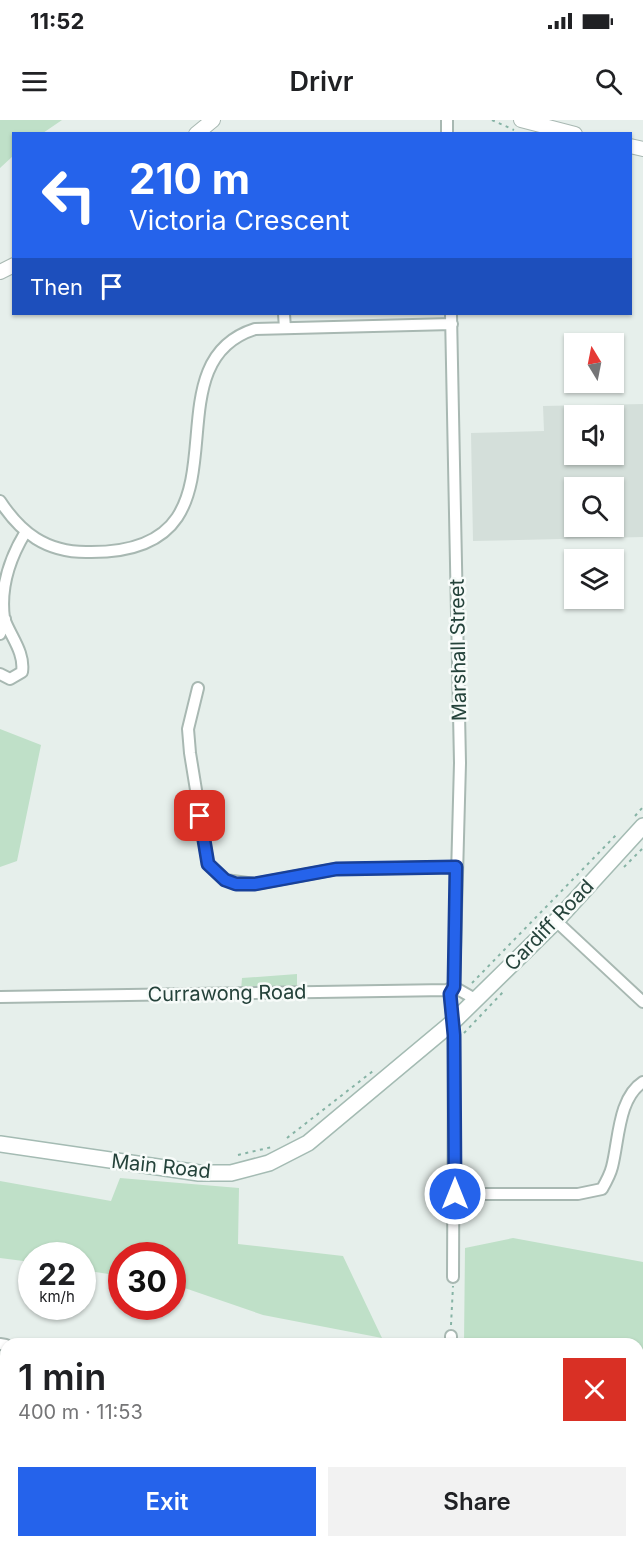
<!DOCTYPE html>
<meta charset="utf-8">
<style>
:root{--surface:#fff;--page:#f2f2f2;--text:#202124;--muted:#757577;--accent:#2563eb}
body{margin:0;font-family:Inter,sans-serif;background:var(--page);color:var(--text);height:100vh;display:flex;flex-direction:column;font-size:22px;white-space:nowrap}
*{box-sizing:border-box;margin:0}
p{font-size:20px;color:var(--muted)}
.icon{flex:none;width:33px;height:33px;fill:none;stroke:currentColor;stroke-width:2;stroke-linecap:round;stroke-linejoin:round}
.map{position:relative;flex:1;overflow:hidden}
.drawer{position:absolute;left:0px;top:1218px;width:644px;height:210px;display:flex;flex-direction:column;background:var(--surface);border-radius:18px 18px 0 0;box-shadow:0 2px 4px #0004}
.drawer>*{flex:none}
.guide{position:absolute;left:12px;top:12px;width:620px;height:183px;border-radius:0px;box-shadow:0 2px 4px #0004;background:#2563eb;color:#fff;overflow:hidden}
.needle{width:39px;rotate:350deg}
.tools{position:absolute;left:564px;top:213px;display:grid;gap:12px}
.tools a{display:grid;place-items:center;width:60px;height:60px;border-radius:0px;background:var(--surface);box-shadow:0 2px 4px #0004;font-size:30px}
.speed{position:absolute;left:18px;top:1122px;display:flex;gap:12px;font-size:30px;font-weight:700;text-align:center}
.speed>*{display:grid;place-content:center;width:78px;height:78px;border-radius:50%;background:var(--surface);box-shadow:0 2px 4px #0004;line-height:1}
.speed small{font-size:15px;font-weight:400}
.speed .limit{border:9px solid #d22;background:#fff;color:#111}
.pin{position:absolute;display:grid;place-items:center;width:51px;height:51px;color:#fff;margin:-26px;border-radius:12px;box-shadow:0 3px 9px #0006}
.me{position:absolute;width:66px;margin:-33px;rotate:0deg;stroke-linejoin:round;filter:drop-shadow(0 0 4px #0008)}
.turn{display:flex;align-items:center;gap:21px;height:126px;padding:0 18px;font-size:27px}
.turn .icon{width:78px;height:78px;stroke-width:2.5}
.turn b{display:block;font-size:42px;line-height:51px}
.then{display:flex;align-items:center;height:57px;padding:0 18px;background:#0003;gap:12px;font-size:22px}
.round{display:grid;place-items:center;flex:none;width:63px;height:63px;border-radius:0px;background:var(--page)}
.headline{display:flex;align-items:center;justify-content:space-between;height:102px;padding:0 18px}
h1{font-size:36px;font-weight:600;line-height:45px}
.button{display:flex;gap:12px;margin-top:auto;padding:12px 18px}
.button a{flex:1;height:69px;border-radius:0px;background:var(--accent);color:#fff;font-size:24px;font-weight:600;line-height:69px;text-align:center}
.button a+a{background:var(--page);color:var(--text)}
.status{display:flex;justify-content:space-between;align-items:center;height:42px;padding:0 30px;background:var(--surface);direction:ltr}
.status svg{height:16px;fill:currentColor}
header{display:flex;justify-content:space-between;align-items:center;height:78px;padding:0 18px;background:var(--surface);font-size:27px;font-weight:600}
.map>svg:first-child{display:block}
</style>
<div class="status"><b>11:52</b><svg viewBox="0 0 49 12"><path d="M0 12V9h3v3zM5 12V6h3v6zM10 12V3h3v9zM15 12V0h3v12zM26 1h20v11H26zM47 4h2v5h-2z"/></svg></div>
<header><svg class="icon" aria-label="menu" viewBox="0 0 24 24"><path d="M4 6h16M4 12h16M4 18h16"/></svg>Drivr<svg class="icon" aria-label="search" viewBox="0 0 24 24"><circle cx="10" cy="10" r="6"/><path d="M15 15l6 6"/></svg></header>
<div class="map">
<svg width="643" height="1428" viewBox="0 0 643 1428">
<rect width="100%" height="100%" fill="#e6efeb"/>
<path fill="#d4dfda" fill-rule="evenodd" d="M643 284V417L473 421 471 313 544 311 543 286ZM574 296H614V334H574ZM574 368H614V406H574Z"/>
<path fill="#bfe0c8" d="M0 0H62L43 13 14 14 13 36 0 48Z
M0 609 41 625 17 741 0 747Z
M297 854V869L241 870 242 858Z
M120 1058 239 1068 238 1124 343 1136 382 1218 263 1195 173 1164 172 1136H122L121 1156 83 1150 82 1136H32L31 1142 0 1138V1061L111 1081Z
M513 1118 643 1142V1420L633 1428H463V1422H638V1224H464L465 1128Z
M0 1279 6 1282V1422H437L438 1428H0Z"/>
<g fill="none" stroke-linecap="round" stroke-linejoin="round">
<defs>
<path id="minor" d="M447 0V14
M284 194 285 208
M451 194 460 643 454 867 450 874 454 915 453 1157
M0 381C21 413 46 432 86 432 266 436 140 245 255 209L452 204
M0 514 5 499
M0 554 10 559 22 552C25 532 10 516 4 498 0 468 10 438 25 413
M198 568 188 609 190 633 208 744 225 760 255 764 336 749 456 747
M556 801 643 882
M0 877 447 870 454 867 475 879
M455 1074H578L602 1069C606 1062 610 1055 612 1047 619 1020 618 978 643 962
M451 1216V1224
M0 1224 6 1225
M638 1412 643 1415
M451 1422V1428"/>
<path id="tertiary" d="M521 0 575 14
M196 14 213 0
M630 26 643 29
M0 152 14 145"/>
<path id="secondary" d="M0 1024 199 1053H231L269 1043 308 1023 454 901 558 799 643 706"/>
</defs>
<use href="#minor" stroke="#a8b8b2" stroke-width="14"/>
<use href="#tertiary" stroke="#a8b8b2" stroke-width="16"/>
<use href="#secondary" stroke="#a4bbb3" stroke-width="18"/>
<path stroke="#86b3a5" stroke-width="2" stroke-dasharray="3 4.5" stroke-linecap="butt" d="M492 0 514 10
M635 696 643 687
M624 747 643 728
M472 863 618 713
M464 913 504 871
M287 1018 373 951
M238 1035 272 1027
M451 1205 453 1166"/>
<use href="#minor" stroke="#fff" stroke-width="10"/>
<use href="#tertiary" stroke="#fff" stroke-width="14"/>
<use href="#secondary" stroke="#fff" stroke-width="15"/>
</g>
<g fill="none" stroke-linecap="round" stroke-linejoin="round">
<defs>
<path id="route" d="M200 696 208 744 225 760 236 764H255L336 749 456 747 454 867 450 874 454 915 455 1074"/>
</defs>
<use href="#route" stroke="#184099" stroke-width="15"/>
<use href="#route" stroke="#2563eb" stroke-width="10"/>
</g>
<g text-anchor="middle" stroke-width="5" stroke-linejoin="round" paint-order="stroke">
<g font-size="20" fill="#24423a" stroke="#f7fbf9">
<text transform="translate(458 530) rotate(-91)" y="7">Marshall Street</text>
<text transform="translate(549 805) rotate(-46)" y="7">Cardiff Road</text>
<text transform="translate(227 873) rotate(-1)" y="7">Currawong Road</text>
<text transform="translate(161 1046) rotate(6)" y="7">Main Road</text>
</g>
</g>
</svg>
<div class="tools">
<a><svg class="needle" viewBox="-14 -14 28 28"><path d="M0-13l5 13h-10z" fill="#e53935"/><path d="M0 13l5-13h-10z" fill="#757577"/></svg></a>
<a><svg class="icon" aria-label="sound" viewBox="0 0 24 24"><path d="M4 9h4l5-4v14l-5-4H4zM17 9q2 3 0 6"/></svg></a>
<a><svg class="icon" aria-label="search" viewBox="0 0 24 24"><circle cx="10" cy="10" r="6"/><path d="M15 15l6 6"/></svg></a>
<a><svg class="icon" aria-label="layers" viewBox="0 0 24 24"><path d="M12 4l9 5-9 5-9-5zM3 14l9 5 9-5"/></svg></a>
</div>
<div class="speed"><div>22<small>km/h</small></div><div class="limit">30</div></div>
<div class="pin" style="left:200px;top:696px;background:#d93025"><svg class="icon" aria-label="arrive" viewBox="0 0 24 24"><path d="M6 21V4h12l-3 4 3 4H6"/></svg></div>
<svg class="me" style="left:455px;top:1074px" viewBox="-20 -20 40 40"><circle r="17" fill="#2563eb" stroke="#fff" stroke-width="3"/><path d="M0-11L8 9 0 5-8 9z" fill="#fff"/></svg>
<div class="guide">
<div class="turn"><svg class="icon" aria-label="left" viewBox="0 0 24 24"><path d="M17 20v-9H6M10 6l-5 5 5 5"/></svg><div><b>210 m</b>Victoria Crescent</div></div>
<div class="then">Then<svg class="icon" aria-label="arrive" viewBox="0 0 24 24"><path d="M6 21V4h12l-3 4 3 4H6"/></svg></div>
</div>
<section class="drawer">
<div class="headline"><div><h1>1 min</h1><p>400 m · 11:53</p></div><a class="round" style="background:#d93025;color:#fff"><svg class="icon" aria-label="close" viewBox="0 0 24 24"><path d="M6 6l12 12M18 6L6 18"/></svg></a></div>
<div class="button"><a>Exit</a><a>Share</a></div>
</section>
</div>
